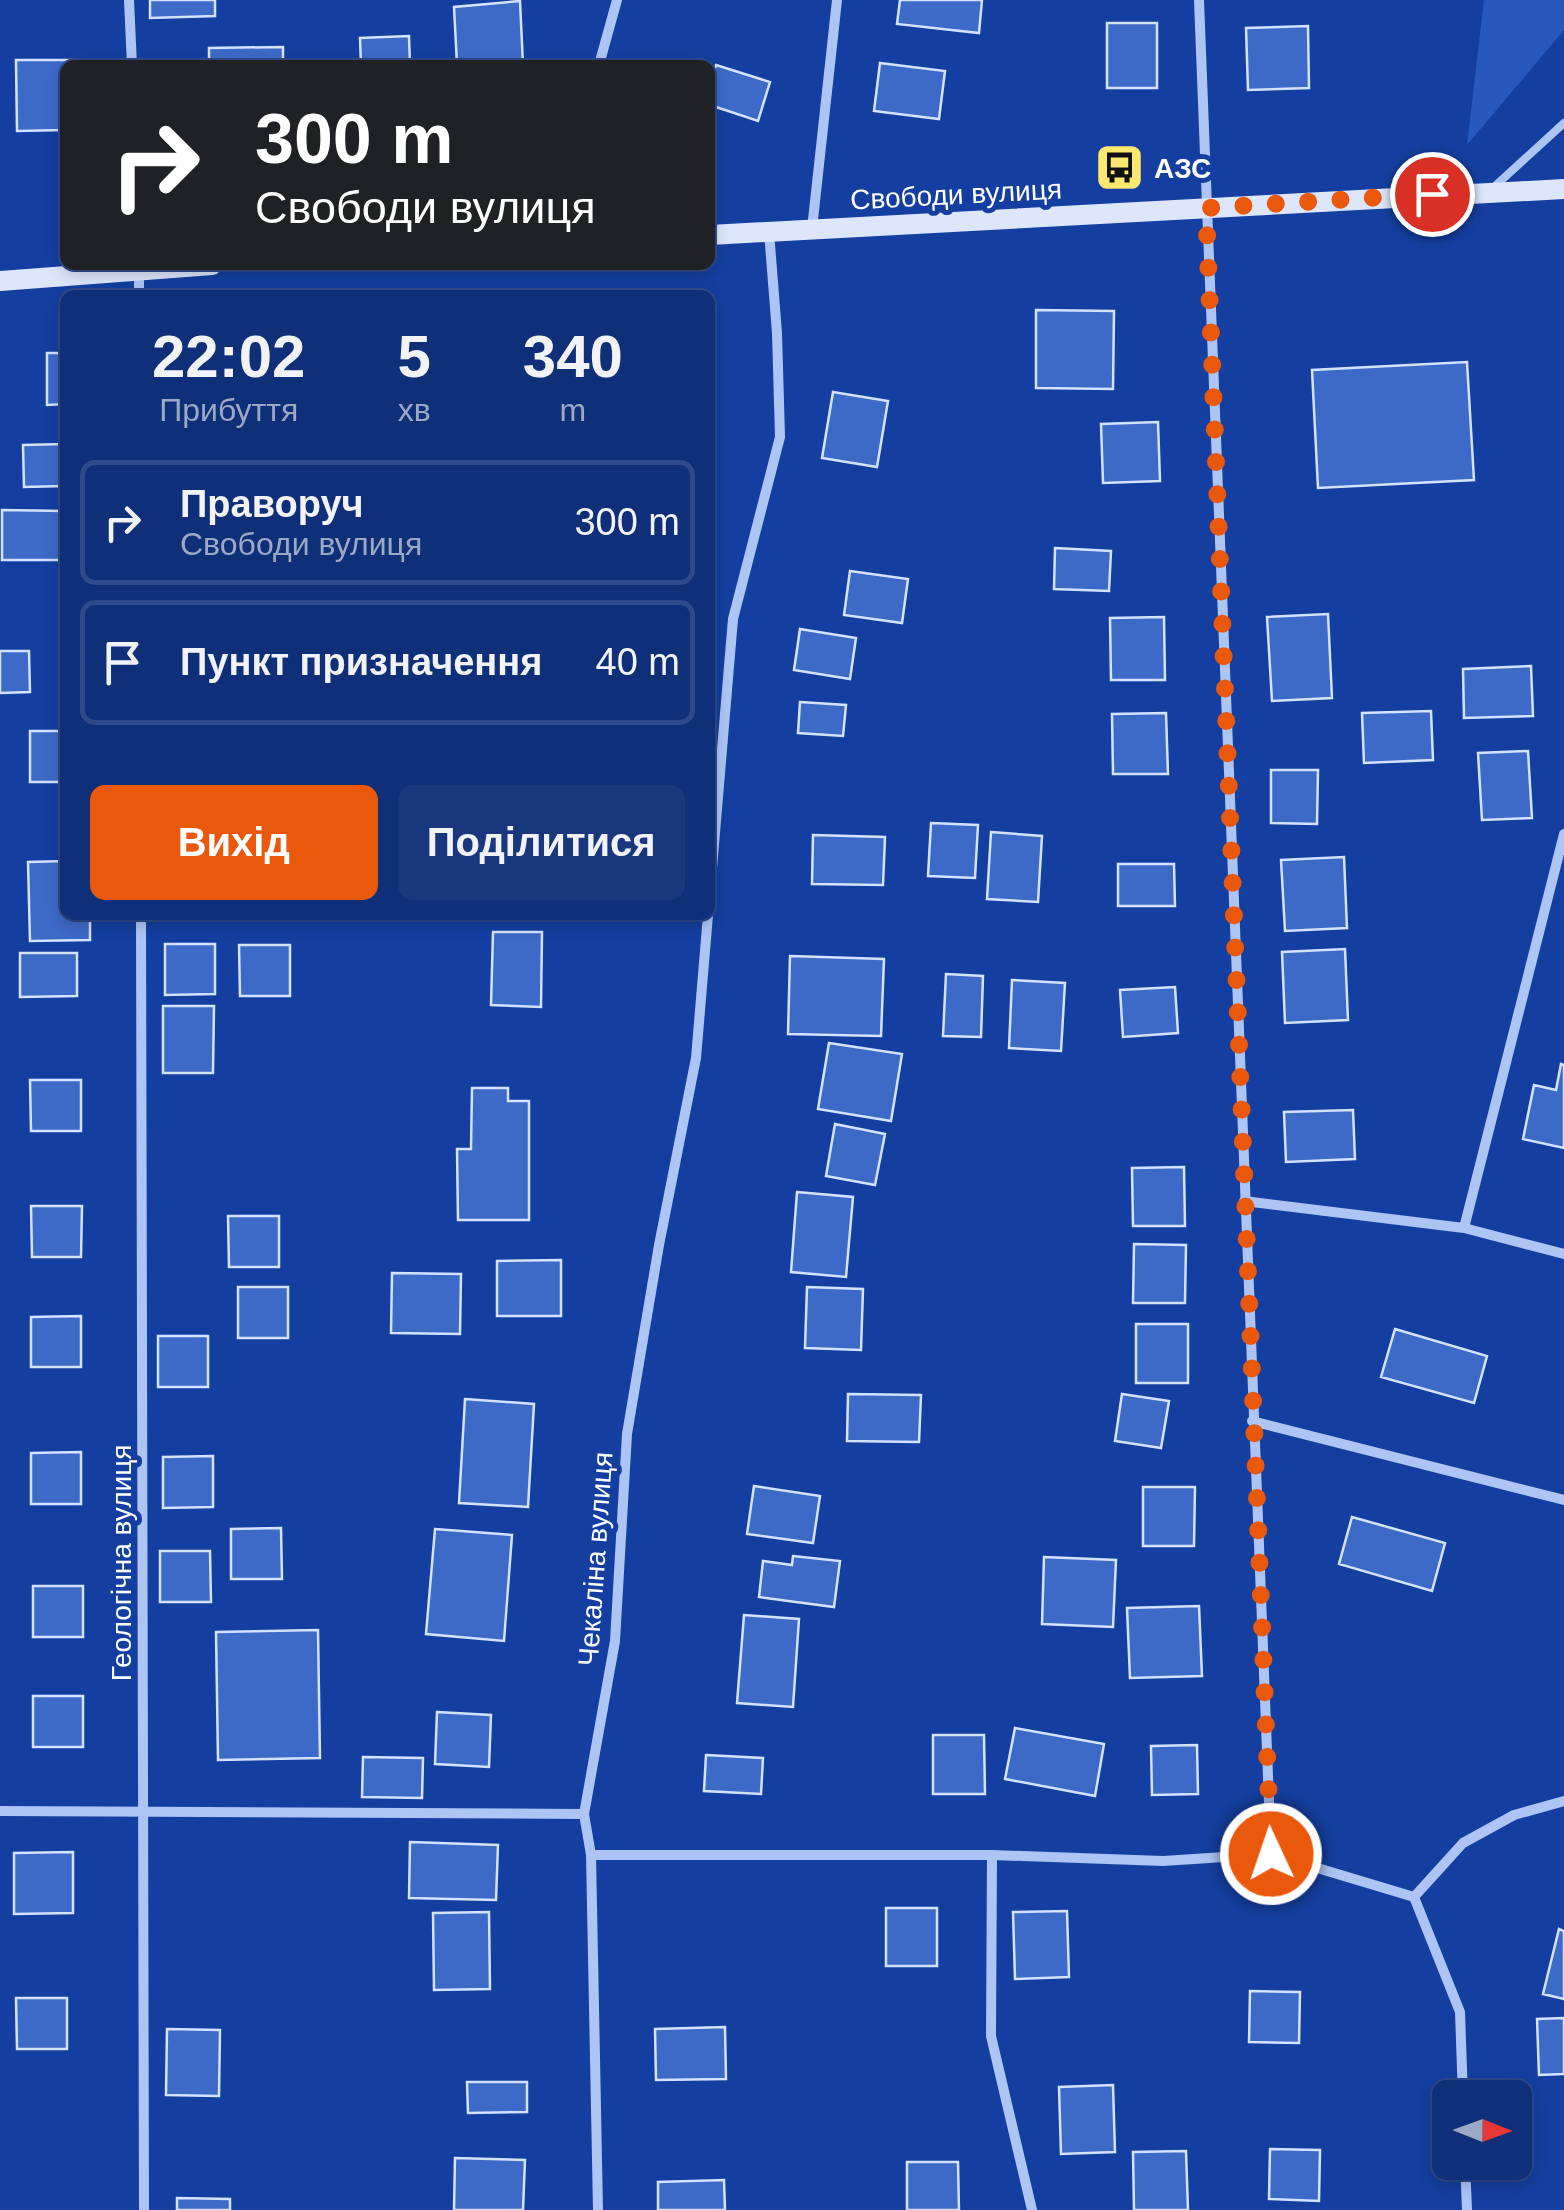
<!DOCTYPE html>
<html lang="uk">
<meta charset="utf-8">
<style>
:root{--surface:#0f2f78;--page:#18377d;--text:#f1f3f6;--muted:#9ba9c6;--line:#2f4a8a;--accent:#ea580c}
body{margin:0;font-family:Helvetica,sans-serif;background:var(--page);color:var(--text);height:100vh;display:flex;flex-direction:column;font-size:38px;white-space:nowrap}
*{box-sizing:border-box;margin:0}
p{font-size:32px;color:var(--muted)}
.icon{flex:none;width:55px;height:55px;fill:none;stroke:currentColor;stroke-width:2;stroke-linecap:round;stroke-linejoin:round}
.map{position:relative;flex:1;overflow:hidden}
.drawer{position:absolute;left:60px;top:290px;width:655px;height:630px;display:flex;flex-direction:column;background:var(--surface);border-radius:15px;box-shadow:0 5px 15px #0003,0 0 0 2px var(--line)}
.drawer>*{flex:none}
.banner{position:absolute;left:60px;top:60px;width:655px;height:210px;border-radius:15px;box-shadow:0 5px 15px #0003,0 0 0 2px var(--line);background:#202124;color:#fff;overflow:hidden}
.needle{width:65px;rotate:91deg}
.buttons{position:absolute;left:1432px;top:2080px;display:grid;gap:20px}
.buttons a{display:grid;place-items:center;width:100px;height:100px;border-radius:15px;background:var(--surface);box-shadow:0 5px 15px #0003,0 0 0 2px var(--line);font-size:50px}
.pin{position:absolute;display:grid;place-items:center;width:85px;height:85px;color:#fff;margin:-42px;border:5px solid #fff;border-radius:50%;box-shadow:0 2px 10px #0007}
.me{position:absolute;width:110px;margin:-55px;rotate:357deg;stroke-linejoin:round;filter:drop-shadow(0 0 8px #0008)}
.turn{display:flex;align-items:center;gap:35px;height:210px;padding:0 30px;font-size:45px}
.turn .icon{width:130px;height:130px;stroke-width:2.5}
.turn b{display:block;font-size:70px;line-height:85px}
.eta{display:flex;justify-content:space-evenly;align-items:center;height:170px;text-align:center}
.eta b{font-size:60px;font-weight:800;line-height:70px}
.primary-button{display:flex;gap:20px;margin-top:auto;padding:20px 30px}
.primary-button a{flex:1;height:115px;border-radius:15px;background:var(--accent);color:#fff;font-size:40px;font-weight:800;line-height:115px;text-align:center}
.primary-button a+a{background:var(--page);color:var(--text)}
ul{padding:0;list-style:none}
li{display:flex;align-items:center;gap:30px;height:125px;margin:0 20px 15px;padding:0 10px;border:5px solid var(--line);border-radius:15px}
li div{flex:1}
li b{display:block;font-size:38px}
li em{font-style:normal}
.map>svg:first-child{display:block}
</style>
<div class="map">
<svg width="1564" height="2210" viewBox="0 0 1564 2210">
<rect width="100%" height="100%" fill="#143fa0"/>
<path fill="#2758be" d="M1484 0H1564V30L1467 145Z"/>
<path fill="#3d69c7" stroke="#d5e2fd" stroke-width="2.5" d="M150 0H215V16L150 18Z
M900 0H982L979 33 897 24Z
M520 1 523 65H457L454 7Z
M1107 23H1157V88H1107Z
M1308 26 1309 88 1248 90 1246 28Z
M409 36 410 65H361L360 38Z
M283 47V65H209V48Z
M16 60H74V65H65V130L17 131Z
M880 63 945 71 939 119 874 111Z
M716 65 770 82 758 121 710 105V85Z
M1036 310 1114 311 1113 389 1036 388Z
M47 353H65V404L47 405Z
M1467 362 1474 480 1318 488 1312 370Z
M833 392 888 401 877 467 822 458Z
M1158 422 1160 481 1103 483 1101 424Z
M65 444V486L24 487 23 445Z
M2 510 65 511V560H2Z
M1055 548 1111 551 1109 591 1054 589Z
M850 571 908 579 902 623 844 615Z
M1328 614 1332 698 1272 701 1267 617Z
M1164 617 1165 680H1111L1110 618Z
M800 629 856 638 850 679 794 670Z
M0 651H29L30 692 0 693Z
M1531 666 1533 716 1464 718 1463 669Z
M800 702 846 705 843 736 798 733Z
M1431 711 1433 760 1364 763 1362 713Z
M1166 713 1168 774H1113L1112 714Z
M30 731H65V782H30Z
M1528 751 1532 818 1482 820 1478 753Z
M1271 770H1318L1317 824 1271 823Z
M931 823 978 825 975 878 928 876Z
M991 832 1042 836 1038 902 987 899Z
M813 835 885 837 883 885 812 884Z
M1344 857 1347 928 1285 931 1281 860Z
M65 861V915H90V940L30 941 28 862Z
M1118 864H1174L1175 906H1118Z
M493 932H542L541 1007 491 1005Z
M165 944H215V994L165 995Z
M239 945H290V996H240Z
M1345 949 1348 1020 1285 1023 1282 952Z
M20 953H77V996L20 997Z
M790 956 884 959 881 1036 788 1034Z
M946 974 983 976 981 1037 943 1036Z
M1012 980 1065 983 1061 1051 1009 1048Z
M1175 987 1178 1033 1123 1037 1120 990Z
M163 1006H214L213 1073H163Z
M829 1043 902 1054 891 1121 818 1109Z
M1561 1064 1564 1065V1148L1523 1139 1534 1085 1556 1090Z
M30 1080H81V1131H31Z
M472 1088H508V1101H529V1220H458L457 1149H471Z
M1353 1110 1355 1159 1286 1162 1284 1112Z
M835 1124 885 1134 875 1185 826 1176Z
M1184 1167 1185 1226H1133L1132 1168Z
M797 1192 853 1197 846 1277 791 1272Z
M31 1206H82L81 1257H32Z
M228 1216H279V1267H229Z
M1134 1244 1186 1245 1185 1303H1133Z
M561 1260V1316H497V1261Z
M392 1273 461 1274 460 1334 391 1333Z
M238 1287H288V1338H238Z
M807 1287 863 1289 861 1350 805 1348Z
M81 1316V1367H31V1317Z
M1136 1324H1188V1383H1136Z
M1395 1329 1487 1356 1474 1403 1381 1377Z
M158 1336H208V1387H158Z
M848 1394 921 1395 919 1442 847 1441Z
M1122 1394 1169 1401 1161 1448 1115 1441Z
M465 1399 534 1404 528 1507 459 1503Z
M81 1452V1504H31V1453Z
M213 1456V1507L163 1508V1457Z
M754 1486 820 1496 813 1543 747 1534Z
M1143 1487H1195L1194 1546H1143Z
M1352 1517 1445 1543 1432 1591 1339 1564Z
M281 1528 282 1579H231V1529Z
M435 1529 512 1535 504 1641 426 1634Z
M160 1551H210L211 1602H160Z
M793 1556 840 1561 834 1607 759 1597 763 1561 792 1565Z
M1044 1557 1116 1560 1113 1627 1042 1624Z
M33 1586H83V1637H33Z
M1199 1606 1202 1676 1130 1678 1127 1608Z
M744 1615 799 1619 793 1707 737 1703Z
M318 1630 320 1758 218 1760 216 1632Z
M33 1696H83V1747H33Z
M437 1712 491 1715 489 1767 435 1764Z
M1015 1728 1104 1744 1095 1796 1005 1779Z
M933 1735H984L985 1794H933Z
M1197 1745 1198 1794 1152 1795 1151 1746Z
M706 1755 763 1758 761 1794 704 1791Z
M363 1757 423 1758 422 1798 362 1797Z
M410 1842 498 1845 496 1900 409 1898Z
M73 1852V1913L14 1914V1853Z
M886 1908H937V1966H886Z
M1067 1911 1069 1977 1015 1979 1013 1912Z
M489 1912 490 1989 434 1990 433 1913Z
M1559 1929 1564 1931V1999L1543 1994Z
M1250 1991 1300 1992 1299 2043 1249 2042Z
M16 1998H67V2049H17Z
M1564 2018V2074L1539 2075 1537 2019Z
M725 2027 726 2079 656 2080 655 2029Z
M167 2029 220 2030 219 2096 166 2095Z
M467 2082H527V2112L468 2113Z
M1113 2085 1115 2152 1061 2154 1059 2087Z
M1270 2149 1320 2150 1319 2201 1269 2199Z
M1186 2151 1188 2210H1134L1133 2152Z
M455 2158 525 2160 523 2210H454Z
M907 2162H958L959 2210H907Z
M724 2180 725 2210H658V2182Z
M177 2198 230 2199V2210H177Z"/>
<g fill="none" stroke-linecap="round" stroke-linejoin="round">
<path stroke="#adc4f4" stroke-width="8" d="M1494 187 1564 123"/>
<path stroke="#adc4f4" stroke-width="10" d="M129 0 132 65
M1199 0 1271 1854
M599 65 617 0
M812 229 837 0
M139 271V295
M710 892 733 619 780 437 777 333 769 232
M141 915 144 2210
M1244 1201 1464 1228 1564 1254
M1464 1228 1564 834
M1252 1421 1564 1500
M0 1811 584 1814
M591 1855H992L1163 1861 1271 1854 1414 1897 1463 1843 1514 1815 1564 1801
M992 1855 991 2036 1032 2210
M1414 1897 1460 2012 1463 2098
M1465 2162 1467 2210
M598 2210 591 1855 584 1814 615 1641 627 1434 659 1245 696 1058 708 915"/>
<path stroke="#dde6fd" stroke-width="20" d="M710 235 1564 189
M0 281 212 265"/>
</g>
<g fill="none" stroke-linecap="round" stroke-linejoin="round">
<path stroke="#ea580c" stroke-width="18" stroke-dasharray="0 32.4" d="M1271 1854 1206 208 1432 194"/>
</g>
<defs>
<symbol id="bus-square" viewBox="-11 -11 22 22"><rect x="-9" y="-9" width="18" height="18" rx="4" fill="#ffe870" stroke="#143fa0"/><path d="M-5-6H5V4H4V6H2V4H-2V6H-4V4H-5ZM-3.5-4V0h7V-4ZM-3.5 1.2v1.5H-2V1.2ZM2 1.2v1.5H3.5V1.2Z" fill="#111"/></symbol>
</defs>
<g fill-rule="evenodd">
<use href="#bus-square" x="1092" y="140" width="55" height="55"/>
</g>
<g text-anchor="middle" stroke-width="10" stroke-linejoin="round" paint-order="stroke">
<g font-size="28" font-weight="bold" fill="#fff" stroke="#143fa0" text-anchor="start">
<text x="1154" y="178">АЗС</text>
</g>
<g font-size="28" fill="#fff" stroke="#143fa0">
<text transform="translate(956 194) rotate(-3)" y="10">Свободи вулиця</text>
<text transform="translate(595 1559) rotate(-86)" y="10">Чекаліна вулиця</text>
<text transform="translate(121 1563) rotate(-90)" y="10">Геологічна вулиця</text>
</g>
</g>
</svg>
<div class="buttons">
<a><svg class="needle" viewBox="-14 -14 28 28"><path d="M0-13l5 13h-10z" fill="#e53935"/><path d="M0 13l5-13h-10z" fill="#9ba9c6"/></svg></a>
</div>
<div class="pin" style="left:1432px;top:194px;background:#d93025"><svg class="icon" aria-label="arrive" viewBox="0 0 24 24"><path d="M6 21V4h12l-3 4 3 4H6"/></svg></div>
<svg class="me" style="left:1271px;top:1854px" viewBox="-20 -20 40 40"><circle r="17" fill="#ea580c" stroke="#fff" stroke-width="3"/><path d="M0-11L8 9 0 5-8 9z" fill="#fff"/></svg>
<div class="banner">
<div class="turn"><svg class="icon" aria-label="right" viewBox="0 0 24 24"><path d="M7 20v-9h11M14 6l5 5-5 5"/></svg><div><b>300 m</b>Свободи вулиця</div></div>
</div>
<section class="drawer">
<div class="eta">
<div><b>22:02</b><p>Прибуття</p></div>
<div><b>5</b><p>хв</p></div>
<div><b>340</b><p>m</p></div>
</div>
<ul>
<li><svg class="icon" aria-label="right" viewBox="0 0 24 24"><path d="M7 20v-9h11M14 6l5 5-5 5"/></svg><div><b>Праворуч</b><p>Свободи вулиця</p></div><em>300 m</em></li>
<li><svg class="icon" aria-label="arrive" viewBox="0 0 24 24"><path d="M6 21V4h12l-3 4 3 4H6"/></svg><div><b>Пункт призначення</b></div><em>40 m</em></li>
</ul>
<div class="primary-button"><a>Вихід</a><a>Поділитися</a></div>
</section>
</div>
